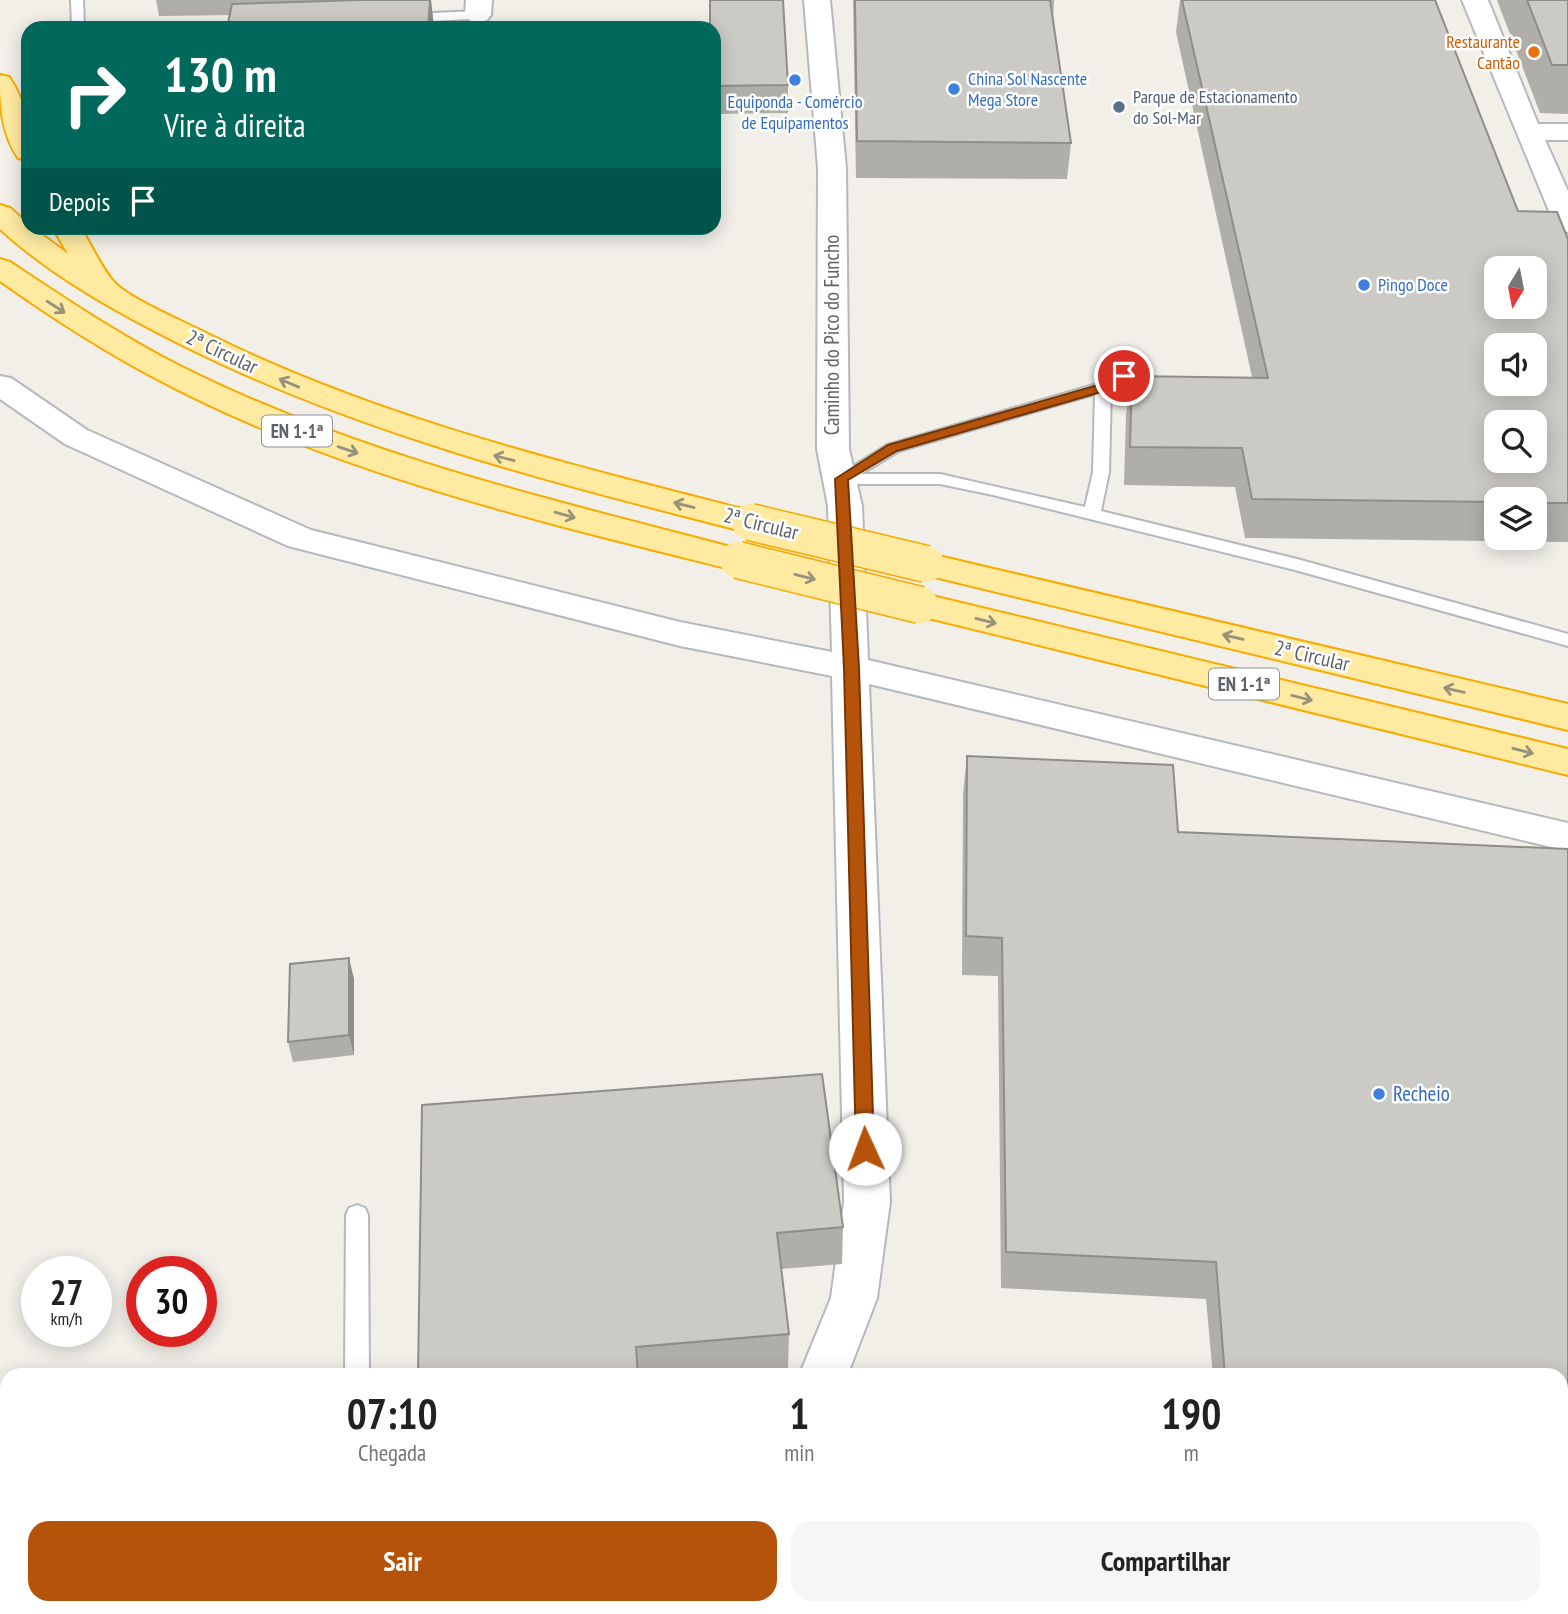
<!DOCTYPE html>
<html lang="pt">
<meta charset="utf-8">
<style>
:root{--surface:#fff;--page:#f6f6f6;--text:#222;--muted:#767676;--accent:#b45309}
body{margin:0;font-family:"PT Sans Narrow",sans-serif;background:var(--page);color:var(--text);height:100vh;display:flex;flex-direction:column;font-size:26px;white-space:nowrap}
*{box-sizing:border-box;margin:0}
p{font-size:23px;color:var(--muted)}
.icon{flex:none;width:38px;height:38px;fill:none;stroke:currentColor;stroke-width:2;stroke-linecap:round;stroke-linejoin:round}
.map{position:relative;flex:1;overflow:hidden}
.side{position:absolute;left:0px;top:1368px;width:1568px;height:247px;display:flex;flex-direction:column;background:var(--surface);border-radius:21px 21px 0 0;box-shadow:0 4px 18px #0003}
.side>*{flex:none}
.guide{position:absolute;left:21px;top:21px;width:700px;height:214px;border-radius:21px;box-shadow:0 4px 18px #0003;background:#00695c;color:#fff;overflow:hidden}
.needle{width:46px;rotate:190deg}
.fabs{position:absolute;left:1484px;top:256px;display:grid;gap:14px}
.fabs a{display:grid;place-items:center;width:63px;height:63px;border-radius:14px;background:var(--surface);box-shadow:0 4px 18px #0003;font-size:35px}
.speed{position:absolute;left:21px;top:1256px;display:flex;gap:14px;font-size:35px;font-weight:700;text-align:center}
.speed>*{display:grid;place-content:center;width:91px;height:91px;border-radius:50%;background:var(--surface);box-shadow:0 4px 18px #0003;line-height:1}
.speed small{font-size:18px;font-weight:400}
.speed .limit{border:10px solid #d22;background:#fff;color:#111}
.pin{position:absolute;display:grid;place-items:center;width:60px;height:60px;color:#fff;margin:-30px;border:4px solid #fff;border-radius:50%;box-shadow:0 2px 7px #0007}
.me{position:absolute;width:77px;margin:-38px;rotate:358deg;stroke-linejoin:round;filter:drop-shadow(0 0 5px #0008)}
.turn{display:flex;align-items:center;gap:24px;height:147px;padding:0 28px;font-size:32px}
.turn .icon{width:91px;height:91px;stroke-width:2.5}
.turn b{display:block;font-size:49px;line-height:60px}
.then{display:flex;align-items:center;height:66px;padding:0 28px;background:#0003;gap:14px;font-size:26px}
.eta{display:flex;justify-content:space-evenly;align-items:center;height:119px;text-align:center}
.eta b{font-size:42px;font-weight:700;line-height:49px}
.primary-button{display:flex;gap:14px;margin-top:auto;padding:14px 28px}
.primary-button a{flex:1;height:80px;border-radius:21px;background:var(--accent);color:#fff;font-size:28px;font-weight:700;line-height:80px;text-align:center}
.primary-button a+a{background:var(--page);color:var(--text)}
.map>svg:first-child{display:block}
</style>
<div class="map">
<svg width="1568" height="1614" viewBox="0 0 1568 1614">
<rect width="100%" height="100%" fill="#f1efe8"/>
<g fill="none" stroke-linecap="round" stroke-linejoin="round">
<defs>
<path id="service" d="M71 0H83L84 28H72Z
M478 11 484 15 483 28H471V19L409 22 403 18 409 14Z
M253 21 259 25 258 28H210L216 24Z
M1135 355 1143 360 1130 379 1111 389 1109 472 1101 511 1297 559 1568 634V646L1295 570 993 495 940 484H841L833 479 887 445 1097 384 1118 373 1130 357ZM1095 394 1093 472 1085 507 940 474H861L899 451Z
M357 1205 365 1208 368 1215 369 1376H345L346 1215 349 1208Z
M345 1608H371V1614H345Z"/>
<path id="minor" d="M466 0H492L491 15 487 20 478 23 469 20 465 15Z
M804 0H830L846 168 849 449 862 506 868 660 1568 823V851L869 684 890 1202 877 1298 847 1376H799L831 1298 844 1202 832 676 680 646 288 546 65 444 0 399V376L11 378 87 430 311 530 680 622 832 652 828 506 817 449 818 168Z
M1462 0H1488L1538 124H1568V140H1545L1568 191V232L1558 229 1554 223Z
M596 1608H651L648 1614H594Z"/>
<path id="trunk" d="M0 75 9 77C28 104 28 129 28 160L18 158C1 132 0 105 0 75Z
M0 205 10 208 28 224V228H33L68 254 53 228H81C90 243 105 275 117 285 136 302 185 322 210 335 385 422 574 465 762 514L767 522 762 530 750 533C555 483 359 434 178 343 115 311 53 277 0 229Z
M0 259 10 262C66 299 122 337 182 367 362 457 557 501 750 552L755 560 750 568 738 571C543 522 335 474 157 379 102 350 51 317 0 281Z
M926 553 1568 704V730L914 572 909 564 914 556Z
M920 593 1568 749V775L908 613 902 605 908 597Z"/>
</defs>
<use href="#service" stroke="#b5b8bc" stroke-width="4"/>
<use href="#minor" stroke="#b5b8bc" stroke-width="4"/>
<use href="#trunk" stroke="#f9ab00" stroke-width="4"/>
<use href="#service" fill="#fff" fill-rule="evenodd"/>
<use href="#minor" fill="#fff" fill-rule="evenodd"/>
<use href="#trunk" fill="#feeaa1" fill-rule="evenodd"/>
<defs>
<path id="trunk-bridge" d="M750 522 926 564
M738 560 920 605"/>
</defs>
<use href="#trunk-bridge" stroke="#f9ab00" stroke-width="39" stroke-linecap="butt"/>
<use href="#trunk-bridge" stroke="#feeaa1" stroke-width="36"/>
</g>
<path fill="#afaea9" fill-rule="evenodd" d="M156 0H331V1L431 0 434 28 230 15 159 16Z
M853 0H1054L1053 20 1071 143 1067 179 856 178Z
M1180 0H1435L1518 211 1568 239V542L1245 538 1235 487 1124 485 1126 414 1132 376 1252 377 1176 32ZM1496 499H1535V537H1496Z
M1497 0H1568V114L1540 113Z
M714 28 788 85V113L714 114Z
M967 756 1178 832 1568 849V1494H1561V1376H1213L1206 1299 1001 1288 998 976 962 975 963 794Z
M354 979V1055L293 1062 288 1042Z
M422 1105 843 1227 842 1264 781 1269 789 1334 788 1370 720 1376H418Z"/>
<path fill="#8f8d8a" d="M431 0 434 28H428Z
M349 958 354 979V1055L349 1035Z"/>
<path fill="#cccac5" stroke="#8f8d8a" stroke-width="2" fill-rule="evenodd" d="M360 0H430L428 28H227L232 4Z
M710 0H783L788 85 714 86V28H710Z
M855 0H1050L1071 143 857 141Z
M1182 0H1435L1518 211 1557 212 1568 239V503H1535V499H1496V502L1252 499 1242 448 1130 447 1132 376 1268 378ZM1496 268H1535V306H1496ZM1496 345H1535V383H1496ZM1496 422H1535V460H1496Z
M1527 0H1568V65H1552Z
M967 756 1173 765 1178 832 1568 849V1459L1561 1458V1376H1225L1216 1262 1006 1252 1002 938 966 936Z
M349 958V1035L288 1042 290 964Z
M822 1074 843 1227 777 1233 789 1334 636 1347 638 1376H418L422 1105Z"/>
<defs><path id="oneway-shaft" d="M-6 0H5M1.5-3L5.5 0L1.5 3" fill="none" stroke-width="1.6" stroke-linecap="round" stroke-linejoin="round" transform="scale(1.75)"/></defs>
<g stroke="#97927c">
<use href="#oneway-shaft" transform="translate(56 307) rotate(33)"/>
<use href="#oneway-shaft" transform="translate(289 383) rotate(-157)"/>
<use href="#oneway-shaft" transform="translate(348 450) rotate(19)"/>
<use href="#oneway-shaft" transform="translate(504 458) rotate(-165)"/>
<use href="#oneway-shaft" transform="translate(684 505) rotate(-166)"/>
<use href="#oneway-shaft" transform="translate(565 515) rotate(16)"/>
<use href="#oneway-shaft" transform="translate(805 577) rotate(14)"/>
<use href="#oneway-shaft" transform="translate(986 621) rotate(14)"/>
<use href="#oneway-shaft" transform="translate(1233 637) rotate(-167)"/>
<use href="#oneway-shaft" transform="translate(1454 690) rotate(-167)"/>
<use href="#oneway-shaft" transform="translate(1302 698) rotate(14)"/>
<use href="#oneway-shaft" transform="translate(1523 751) rotate(14)"/>
</g>
<path fill="#b45309" stroke="#753606" stroke-width="2" d="M1124 372 1129 373V378L1108 390 897 451 848 480 859 668 874 1149 872 1154 865 1156 859 1154 856 1149 844 668 835 479 888 445 1098 385Z"/>
<circle fill="#e8710a" stroke="#fff" stroke-width="2.5" cx="1534" cy="52" r="7"/>
<g fill="#3f7fe0" stroke="#fff" stroke-width="2.5">
<circle cx="795" cy="80" r="7"/>
<circle cx="954" cy="89" r="7"/>
<circle cx="1364" cy="285" r="7"/>
<circle cx="1379" cy="1094" r="7"/>
</g>
<circle fill="#5c6f8a" stroke="#fff" stroke-width="2.5" cx="1119" cy="107" r="7"/>
<g text-anchor="middle" stroke-width="5" stroke-linejoin="round" paint-order="stroke">
<g font-size="18" fill="#c56008" stroke="#fff" text-anchor="end">
<text x="1520" y="48">Restaurante<tspan x="1520" dy="21">Cantão</tspan></text>
</g>
<g font-size="18" fill="#366cbe" stroke="#fff" text-anchor="start">
<text x="968" y="85">China Sol Nascente<tspan x="968" dy="21">Mega Store</tspan></text>
<text x="795" y="108" text-anchor="middle">Equiponda - Comércio<tspan x="795" dy="21">de Equipamentos</tspan></text>
<text x="1378" y="291">Pingo Doce</text>
</g>
<g font-size="18" fill="#4e5e75" stroke="#fff" text-anchor="start">
<text x="1133" y="103">Parque de Estacionamento<tspan x="1133" dy="21">do Sol-Mar</tspan></text>
</g>
<g fill="#fff" stroke="#8f9295" stroke-width="2">
<rect x="262" y="415.5" width="70" height="31" rx="5"/>
<rect x="1209" y="668.5" width="70" height="31" rx="5"/>
</g>
<g font-size="19" font-weight="bold" fill="#5f6368">
<text x="297" y="438">EN 1-1ª</text>
<text x="1244" y="691">EN 1-1ª</text>
</g>
<g font-size="21" fill="#5f6368" stroke="#fff">
<text transform="translate(832 335) rotate(-90)" y="7">Caminho do Pico do Funcho</text>
<text transform="translate(222 352) rotate(25)" y="7">2ª Circular</text>
<text transform="translate(761 524) rotate(14)" y="7">2ª Circular</text>
<text transform="translate(1312 656) rotate(13)" y="7">2ª Circular</text>
</g>
<g font-size="21" fill="#366cbe" stroke="#fff" text-anchor="start">
<text x="1393" y="1101">Recheio</text>
</g>
</g>
</svg>
<div class="fabs">
<a><svg class="needle" viewBox="-14 -14 28 28"><path d="M0-13l5 13h-10z" fill="#e53935"/><path d="M0 13l5-13h-10z" fill="#767676"/></svg></a>
<a><svg class="icon" aria-label="sound" viewBox="0 0 24 24"><path d="M4 9h4l5-4v14l-5-4H4zM17 9q2 3 0 6"/></svg></a>
<a><svg class="icon" aria-label="search" viewBox="0 0 24 24"><circle cx="10" cy="10" r="6"/><path d="M15 15l6 6"/></svg></a>
<a><svg class="icon" aria-label="layers" viewBox="0 0 24 24"><path d="M12 4l9 5-9 5-9-5zM3 14l9 5 9-5"/></svg></a>
</div>
<div class="speed"><div>27<small>km/h</small></div><div class="limit">30</div></div>
<div class="pin" style="left:1124px;top:376px;background:#d93025"><svg class="icon" aria-label="arrive" viewBox="0 0 24 24"><path d="M6 21V4h12l-3 4 3 4H6"/></svg></div>
<svg class="me" style="left:865px;top:1149px" viewBox="-20 -20 40 40"><circle r="19" fill="#fff"/><path d="M0-13L10 11 0 6-10 11z" fill="#b45309"/></svg>
<div class="guide">
<div class="turn"><svg class="icon" aria-label="right" viewBox="0 0 24 24"><path d="M7 20v-9h11M14 6l5 5-5 5"/></svg><div><b>130 m</b>Vire à direita</div></div>
<div class="then">Depois<svg class="icon" aria-label="arrive" viewBox="0 0 24 24"><path d="M6 21V4h12l-3 4 3 4H6"/></svg></div>
</div>
<section class="side">
<div class="eta">
<div><b>07:10</b><p>Chegada</p></div>
<div><b>1</b><p>min</p></div>
<div><b>190</b><p>m</p></div>
</div>
<div class="primary-button"><a>Sair</a><a>Compartilhar</a></div>
</section>
</div>
